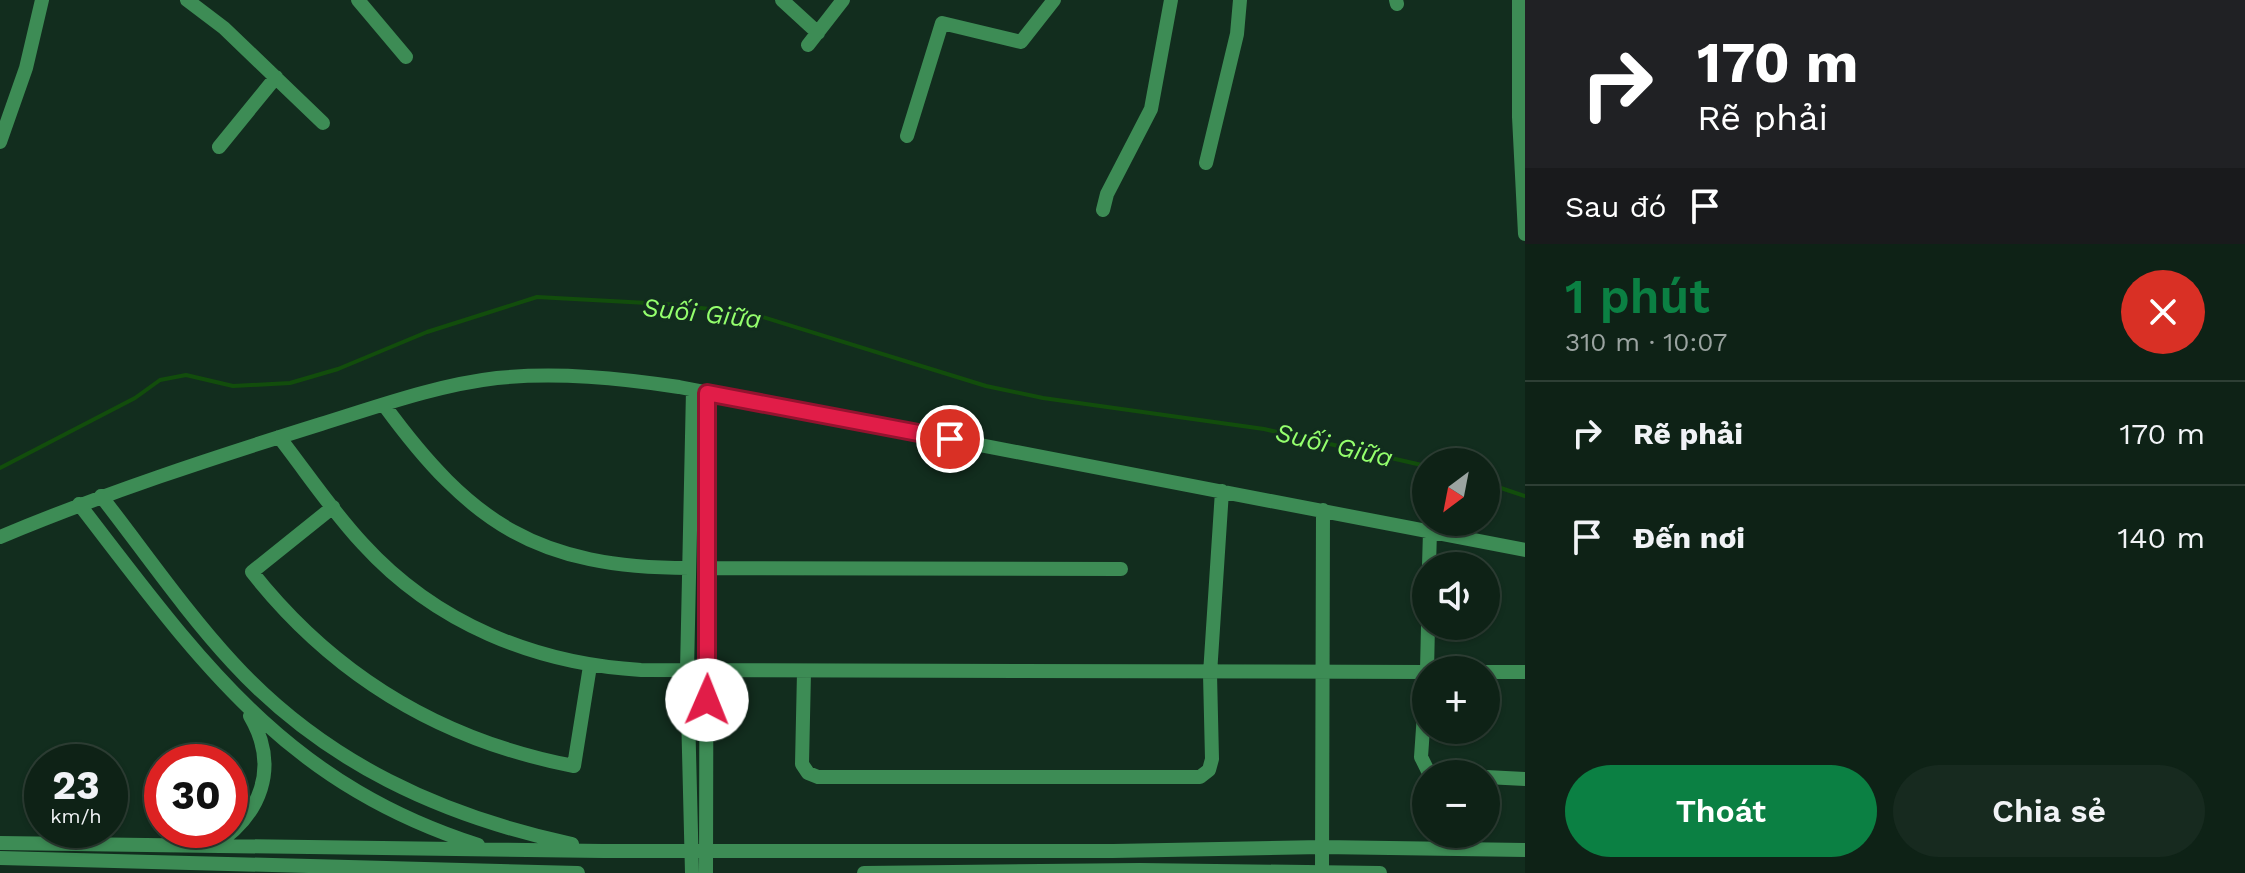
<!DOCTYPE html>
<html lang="vi">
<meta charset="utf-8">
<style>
:root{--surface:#0e2216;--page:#172a1f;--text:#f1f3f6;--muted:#9ba4a1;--line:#2e3f35;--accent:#0b8043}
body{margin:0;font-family:"Work Sans",sans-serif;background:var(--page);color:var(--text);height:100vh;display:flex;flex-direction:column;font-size:30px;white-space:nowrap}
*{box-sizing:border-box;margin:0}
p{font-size:26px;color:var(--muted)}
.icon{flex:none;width:44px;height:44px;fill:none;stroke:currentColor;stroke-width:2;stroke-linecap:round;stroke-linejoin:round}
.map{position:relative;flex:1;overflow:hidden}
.details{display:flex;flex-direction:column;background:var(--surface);width:720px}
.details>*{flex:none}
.hud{background:#202124;color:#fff;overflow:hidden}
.needle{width:52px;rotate:212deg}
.tools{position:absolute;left:1412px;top:448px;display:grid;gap:16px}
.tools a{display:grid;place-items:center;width:88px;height:88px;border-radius:50%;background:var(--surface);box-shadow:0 2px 6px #0004,0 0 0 2px var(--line);font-size:40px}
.speed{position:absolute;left:24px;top:744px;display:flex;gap:16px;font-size:40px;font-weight:700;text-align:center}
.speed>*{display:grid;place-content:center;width:104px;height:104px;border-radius:50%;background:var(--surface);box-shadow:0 2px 6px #0004,0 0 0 2px var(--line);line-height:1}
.speed small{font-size:20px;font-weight:400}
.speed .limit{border:12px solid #d22;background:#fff;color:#111}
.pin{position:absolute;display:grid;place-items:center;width:68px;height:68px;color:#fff;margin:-34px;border:4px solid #fff;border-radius:50%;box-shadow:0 2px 8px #0007}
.me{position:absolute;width:88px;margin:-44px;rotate:1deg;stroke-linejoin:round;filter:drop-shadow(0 0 6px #0008)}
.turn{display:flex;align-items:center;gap:28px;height:168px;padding:0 40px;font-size:36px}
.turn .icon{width:104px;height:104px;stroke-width:2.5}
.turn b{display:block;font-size:56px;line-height:68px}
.then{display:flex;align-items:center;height:76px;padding:0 40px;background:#0003;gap:16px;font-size:30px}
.round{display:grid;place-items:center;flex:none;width:84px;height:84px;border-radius:42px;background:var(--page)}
.summary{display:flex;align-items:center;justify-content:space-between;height:136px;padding:0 40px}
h1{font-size:48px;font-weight:600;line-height:60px;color:var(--accent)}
.button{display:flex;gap:16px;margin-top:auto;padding:16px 40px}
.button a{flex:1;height:92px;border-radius:48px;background:var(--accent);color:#fff;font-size:32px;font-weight:600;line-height:92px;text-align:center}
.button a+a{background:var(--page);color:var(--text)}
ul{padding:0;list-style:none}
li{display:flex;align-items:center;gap:24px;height:104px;padding:0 40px;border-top:2px solid var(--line)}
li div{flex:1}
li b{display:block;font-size:30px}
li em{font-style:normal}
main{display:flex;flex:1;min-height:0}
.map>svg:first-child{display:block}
</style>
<main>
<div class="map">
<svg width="1525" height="873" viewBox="0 0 1525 873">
<rect width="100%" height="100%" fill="#122d1e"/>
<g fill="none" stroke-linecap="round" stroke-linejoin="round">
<path stroke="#124d0c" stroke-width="4" d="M0 468 135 398 160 380 186 375 233 386 290 383 338 369 427 332 537 297 666 304 753 314 986 386 1043 398 1264 429 1426 466
M1486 483 1525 496"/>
<path stroke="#3d8c55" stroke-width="14" d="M187 0 224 28 323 123
M358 0 406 57
M782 0 818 33
M1396 0 1397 4
M1519 0V117L1525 234
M808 45 843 0
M907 136 942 23 1021 42 1054 0
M0 142 26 68 42 0
M219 147 276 77
M1206 163 1237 34 1240 0
M1103 210 1107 194 1151 109 1171 0
M384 405C471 524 538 568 689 568
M279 437C307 473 332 511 363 544 435 623 535 664 641 670L1426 672
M101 496C144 551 185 611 233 663 325 763 442 816 572 844
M79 504C198 658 282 782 478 845
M333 507 252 572C335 677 443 741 574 766L590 666
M0 537C105 493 212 458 321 424 379 406 437 385 497 378 558 372 619 378 679 387L1525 550
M1429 566 1430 531
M707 568 1121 569
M1427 670 1428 626
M804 672 802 764 808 773 818 777H1200L1209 770 1212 759 1210 674 1222 491
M1486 672H1525
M1426 685 1421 757 1428 771 1441 774
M1486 777 1525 779
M0 843 603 851H1113L1322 847 1525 850
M213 846C261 816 280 767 250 716
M0 858 578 873
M1322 872 1323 510
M692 873 687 671 693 390
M706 873 707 393
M864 873 1140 870 1380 873"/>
</g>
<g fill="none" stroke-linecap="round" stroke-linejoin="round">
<defs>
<path id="route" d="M707 700V393L950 439"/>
</defs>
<use href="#route" stroke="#92132f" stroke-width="20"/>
<use href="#route" stroke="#e11d48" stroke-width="14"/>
</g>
<g text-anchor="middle" stroke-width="6" stroke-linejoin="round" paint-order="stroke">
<g font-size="26" font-style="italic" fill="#94ff6d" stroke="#122d1e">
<text transform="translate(702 313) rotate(6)" y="9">Suối Giữa</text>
<text transform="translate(1334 445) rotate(13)" y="9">Suối Giữa</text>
</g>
</g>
</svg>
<div class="tools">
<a><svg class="needle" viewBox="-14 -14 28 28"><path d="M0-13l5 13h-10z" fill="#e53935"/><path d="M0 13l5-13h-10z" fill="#9ba4a1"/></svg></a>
<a><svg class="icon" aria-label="sound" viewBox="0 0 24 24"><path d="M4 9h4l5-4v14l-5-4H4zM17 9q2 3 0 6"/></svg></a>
<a>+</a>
<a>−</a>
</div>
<div class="speed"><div>23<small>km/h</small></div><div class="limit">30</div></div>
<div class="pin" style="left:950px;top:439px;background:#d93025"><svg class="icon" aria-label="arrive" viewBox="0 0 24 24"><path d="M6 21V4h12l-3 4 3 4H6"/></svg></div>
<svg class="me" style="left:707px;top:700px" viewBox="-20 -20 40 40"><circle r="19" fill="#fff"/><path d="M0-13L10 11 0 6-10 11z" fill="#e11d48"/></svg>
</div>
<section class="details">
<div class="hud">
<div class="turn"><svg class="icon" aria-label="right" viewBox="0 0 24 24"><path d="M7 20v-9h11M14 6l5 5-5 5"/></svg><div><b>170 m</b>Rẽ phải</div></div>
<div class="then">Sau đó<svg class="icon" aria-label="arrive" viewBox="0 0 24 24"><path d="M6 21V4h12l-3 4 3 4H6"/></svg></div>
</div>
<div class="summary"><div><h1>1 phút</h1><p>310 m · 10:07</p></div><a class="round" style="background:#d93025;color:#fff"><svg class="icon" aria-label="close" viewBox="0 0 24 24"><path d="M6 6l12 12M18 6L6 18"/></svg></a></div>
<ul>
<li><svg class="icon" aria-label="right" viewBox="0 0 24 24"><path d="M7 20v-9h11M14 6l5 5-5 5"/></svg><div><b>Rẽ phải</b></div><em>170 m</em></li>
<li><svg class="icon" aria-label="arrive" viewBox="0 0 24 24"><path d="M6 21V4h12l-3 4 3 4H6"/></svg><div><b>Đến nơi</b></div><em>140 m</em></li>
</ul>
<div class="button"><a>Thoát</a><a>Chia sẻ</a></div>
</section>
</main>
